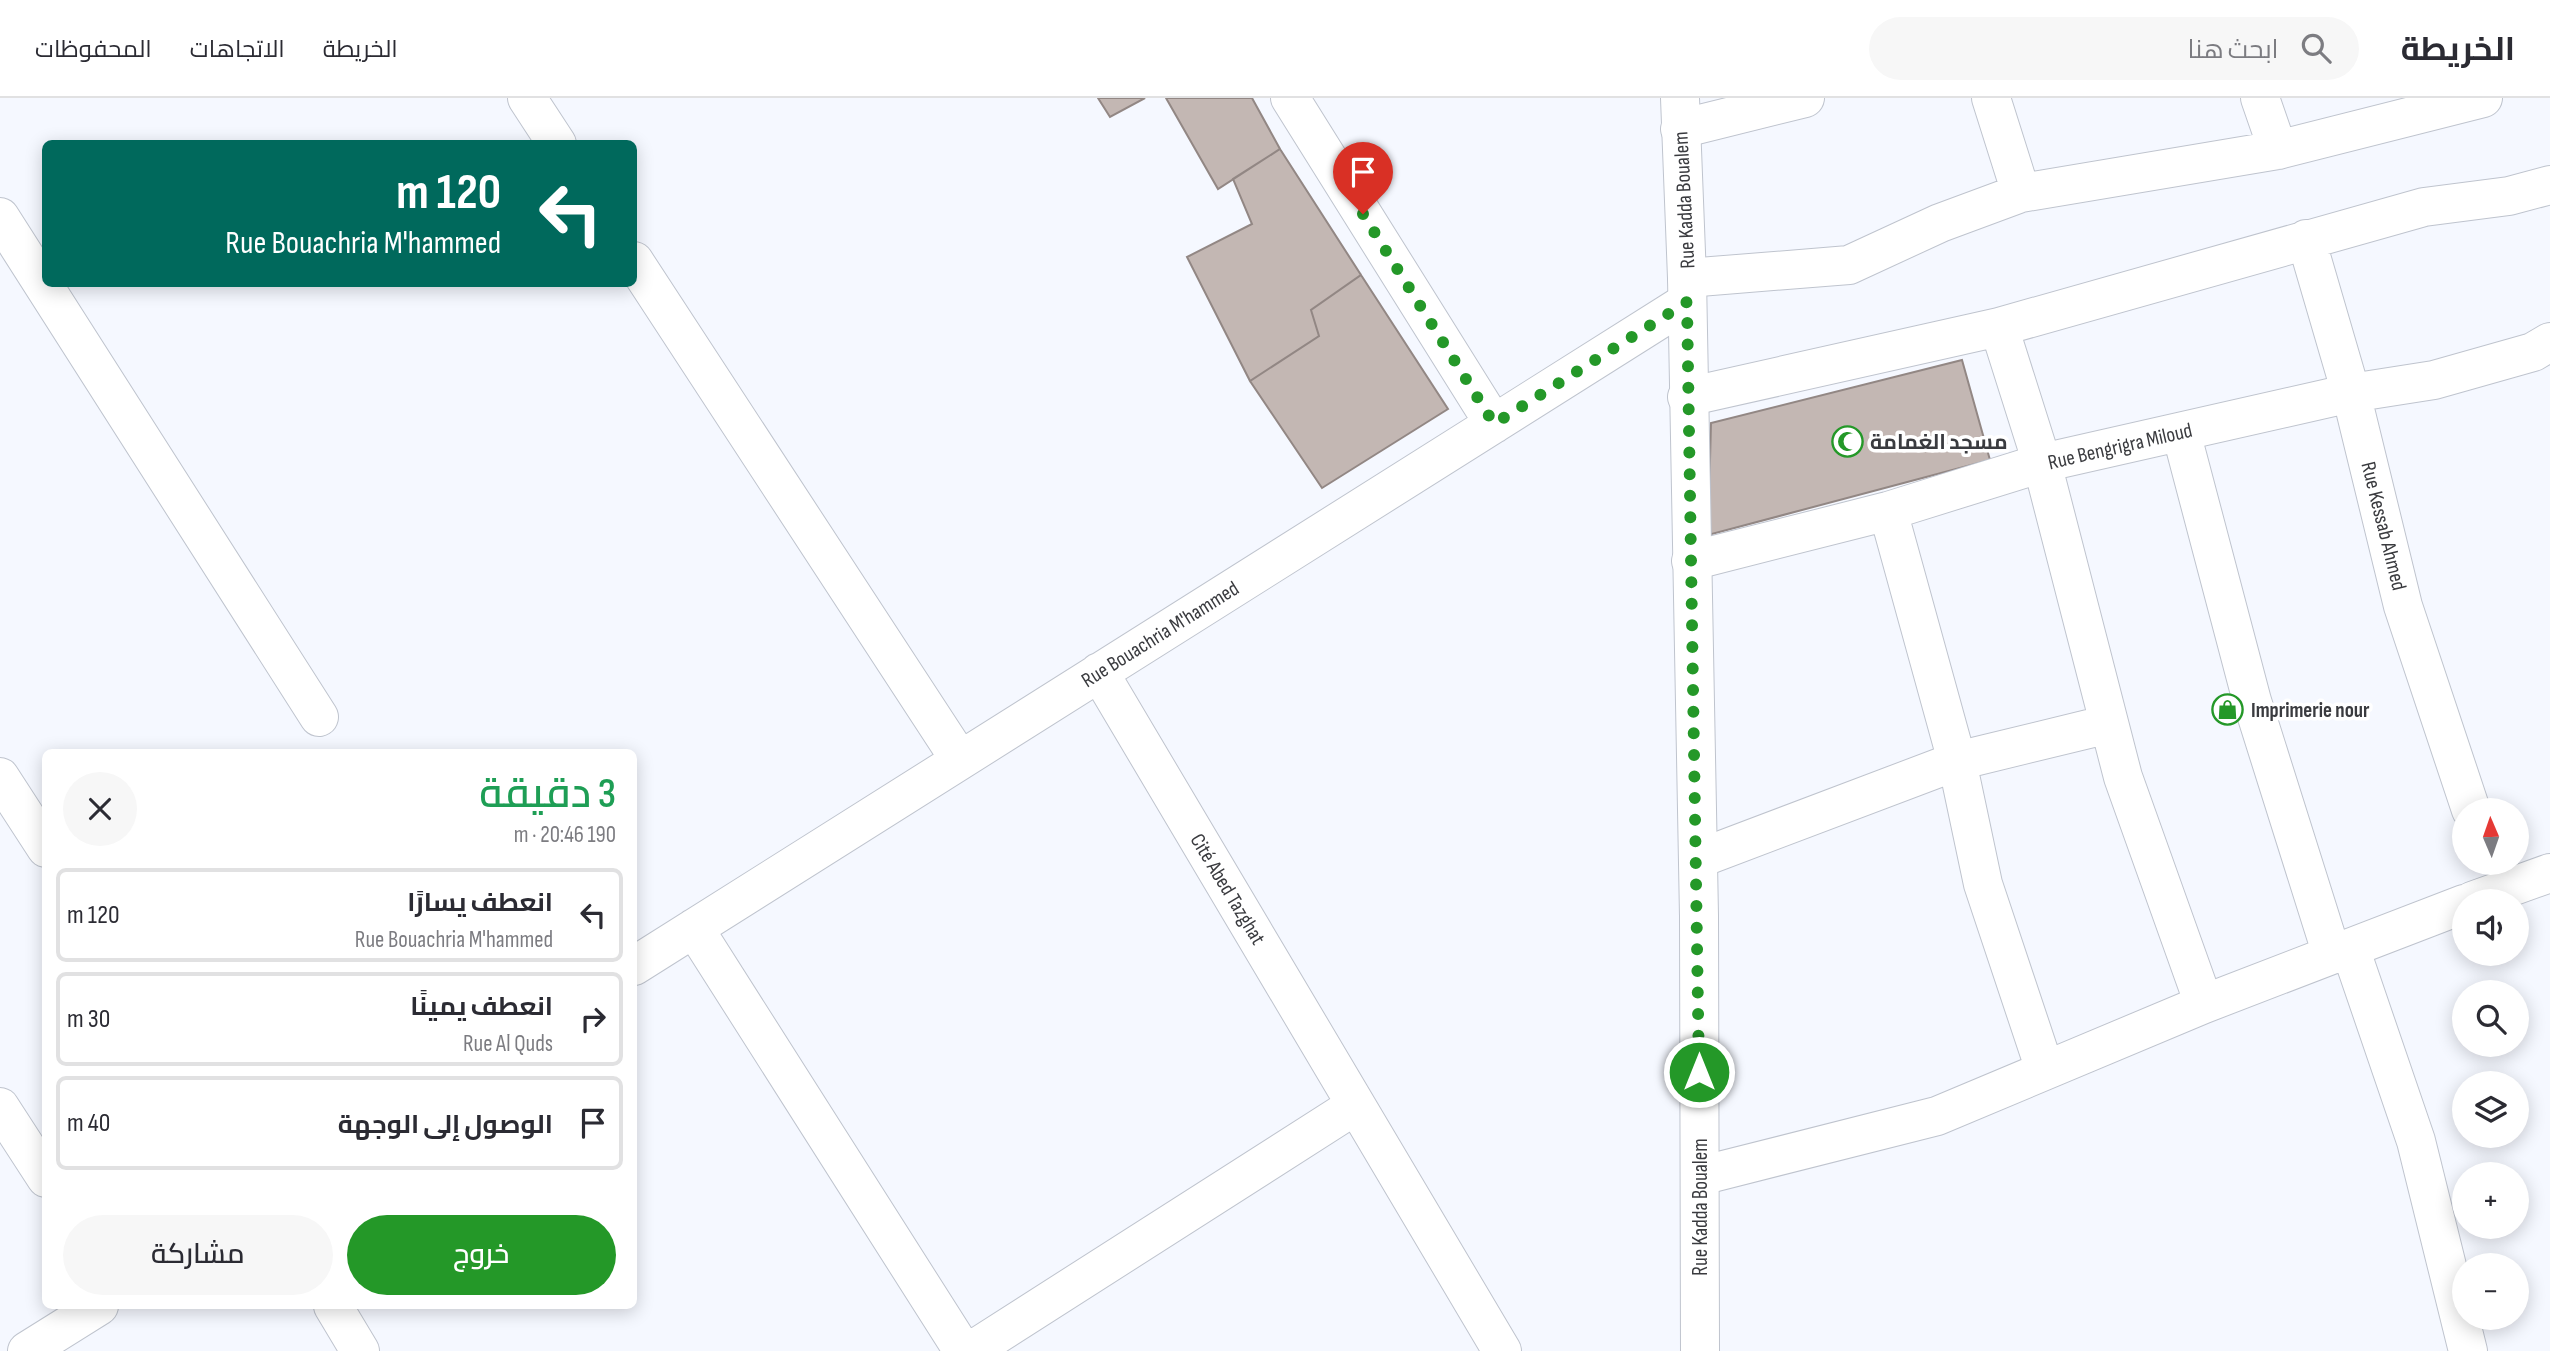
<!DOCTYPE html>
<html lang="ar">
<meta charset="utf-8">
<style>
:root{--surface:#fff;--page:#f7f7f7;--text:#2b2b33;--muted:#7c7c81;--line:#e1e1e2;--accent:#249828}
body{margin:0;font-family:"Sofia Sans Condensed",Cairo,sans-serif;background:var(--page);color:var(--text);direction:rtl;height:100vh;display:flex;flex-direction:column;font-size:26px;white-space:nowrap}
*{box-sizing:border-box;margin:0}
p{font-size:23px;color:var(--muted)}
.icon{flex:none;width:38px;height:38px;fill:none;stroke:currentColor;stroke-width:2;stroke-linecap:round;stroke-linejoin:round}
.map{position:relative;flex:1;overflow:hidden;direction:ltr}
.sheet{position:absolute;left:42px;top:651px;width:595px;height:560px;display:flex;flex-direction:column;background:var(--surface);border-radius:10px;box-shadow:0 4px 18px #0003;direction:rtl}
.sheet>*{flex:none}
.top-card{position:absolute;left:42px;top:42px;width:595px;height:147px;border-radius:10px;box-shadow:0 4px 18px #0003;direction:rtl;background:#00695c;color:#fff;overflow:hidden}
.needle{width:46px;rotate:358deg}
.tools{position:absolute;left:2452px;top:700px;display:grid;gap:14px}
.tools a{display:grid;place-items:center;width:77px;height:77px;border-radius:50%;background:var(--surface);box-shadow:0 4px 18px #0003;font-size:35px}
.pin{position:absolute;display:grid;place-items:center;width:60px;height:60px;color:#fff;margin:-72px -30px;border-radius:50% 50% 50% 0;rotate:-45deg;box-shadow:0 0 7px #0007}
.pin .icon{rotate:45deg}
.me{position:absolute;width:77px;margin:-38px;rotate:0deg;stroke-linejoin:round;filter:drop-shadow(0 0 5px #0008)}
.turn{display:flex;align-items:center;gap:24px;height:147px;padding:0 21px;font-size:32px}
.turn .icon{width:91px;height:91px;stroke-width:2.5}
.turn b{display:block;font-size:49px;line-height:60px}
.round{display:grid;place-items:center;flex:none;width:74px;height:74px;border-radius:37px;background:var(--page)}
.headline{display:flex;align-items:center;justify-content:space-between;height:119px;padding:0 21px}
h1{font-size:42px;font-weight:600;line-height:52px;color:#1e9e55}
.action{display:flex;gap:14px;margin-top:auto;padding:14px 21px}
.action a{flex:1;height:80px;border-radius:42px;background:var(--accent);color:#fff;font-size:28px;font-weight:600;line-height:80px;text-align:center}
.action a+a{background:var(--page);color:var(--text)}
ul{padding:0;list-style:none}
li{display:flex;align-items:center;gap:21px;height:94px;margin:0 14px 10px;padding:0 7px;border:4px solid var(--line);border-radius:10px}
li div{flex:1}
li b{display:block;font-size:26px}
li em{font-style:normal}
header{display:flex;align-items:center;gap:42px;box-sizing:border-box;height:98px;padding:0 35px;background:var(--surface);border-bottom:2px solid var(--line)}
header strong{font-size:33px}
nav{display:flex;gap:38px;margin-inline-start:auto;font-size:24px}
.search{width:490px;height:63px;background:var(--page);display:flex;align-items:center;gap:18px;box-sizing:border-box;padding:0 24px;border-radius:38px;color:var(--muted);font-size:26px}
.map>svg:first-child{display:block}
</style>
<header>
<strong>الخريطة</strong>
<div class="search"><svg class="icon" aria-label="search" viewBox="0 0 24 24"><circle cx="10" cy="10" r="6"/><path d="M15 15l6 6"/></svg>ابحث هنا</div>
<nav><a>الخريطة</a><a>الاتجاهات</a><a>المحفوظات</a></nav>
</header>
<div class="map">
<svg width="2550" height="1253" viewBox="0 0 2550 1253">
<rect width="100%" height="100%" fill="#f5f8ff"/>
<path fill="#c3b7b3" stroke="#928784" stroke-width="2" d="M1098 0H1145L1110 19Z
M1166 0H1252L1280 51 1218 91Z
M1280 51 1361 177 1311 212 1319 238 1250 283 1187 159 1252 126 1233 81Z
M1361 177 1448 311 1322 390 1250 283 1319 238 1311 212Z
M1962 262 1990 362 1708 437 1711 325Z"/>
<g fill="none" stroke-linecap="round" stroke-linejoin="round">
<defs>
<path id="minor" d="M527 0 557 46
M1290 0 1494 326
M1991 0 2021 95
M2260 0 2278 52
M1680 31 1805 0
M0 119 319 619
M2306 141 2351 295 2403 508 2471 712
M634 163 960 662
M1687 180 1849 167 1940 125 2021 95 2278 52 2483 0
M1999 229 2042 365 2123 679 2204 906
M1687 299 1999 229 2424 109 2509 98 2550 87
M2181 334 2252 603 2332 857
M1888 413 1957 663 1983 786 2045 972
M1691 463 1888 413 2042 365 2351 295 2434 282 2533 254 2550 244
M1099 574 1502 1253
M0 679 46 750
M1698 761 1957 663 2109 626
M2472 803 2550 775
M694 830 963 1253
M2350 850 2416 1043 2468 1253
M634 868 1687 204
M0 1009 46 1080
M1700 1078 1937 1018 2204 906 2464 806
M333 1208 360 1253
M27 1253 99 1208
M971 1253 1356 1007"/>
<path id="major" d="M1680 0 1687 180 1699 818 1700 1253"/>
</defs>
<use href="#minor" stroke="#bfc4ce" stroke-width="40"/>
<use href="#major" stroke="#bfc4ce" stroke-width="40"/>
<use href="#minor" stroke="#fff" stroke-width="38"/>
<use href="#major" stroke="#fff" stroke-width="38"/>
</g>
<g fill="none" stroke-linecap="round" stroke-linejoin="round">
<path stroke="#249828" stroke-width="12" stroke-dasharray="0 21.6" d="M1363 116 1494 326 1687 204 1699 974"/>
</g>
<defs>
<symbol id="mosque-ring" viewBox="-11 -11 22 22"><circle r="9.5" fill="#fff" stroke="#249828" stroke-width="1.5"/><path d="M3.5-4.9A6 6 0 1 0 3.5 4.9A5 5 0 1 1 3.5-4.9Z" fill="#249828"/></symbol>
<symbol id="shop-ring" viewBox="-11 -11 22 22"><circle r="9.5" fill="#fff" stroke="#249828" stroke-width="1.5"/><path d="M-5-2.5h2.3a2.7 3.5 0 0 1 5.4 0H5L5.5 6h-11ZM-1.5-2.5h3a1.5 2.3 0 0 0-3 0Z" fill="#249828"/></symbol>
</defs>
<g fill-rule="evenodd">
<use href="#mosque-ring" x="1830" y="326" width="35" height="35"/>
<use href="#shop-ring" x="2210" y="594" width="35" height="35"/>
</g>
<g text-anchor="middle" stroke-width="7" stroke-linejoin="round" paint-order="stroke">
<g font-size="21" fill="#3a3b3f" stroke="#fff">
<text transform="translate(1684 102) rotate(-93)" y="7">Rue Kadda Boualem</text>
<text transform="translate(2120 348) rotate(-13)" y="7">Rue Bengrigra Miloud</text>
<text transform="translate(2384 428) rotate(76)" y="7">Rue Kessab Ahmed</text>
<text transform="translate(1160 536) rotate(-32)" y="7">Rue Bouachria M'hammed</text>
<text transform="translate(1228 791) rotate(59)" y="7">Cité Abed Tazghat</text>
<text transform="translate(1700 1109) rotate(-90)" y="7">Rue Kadda Boualem</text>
</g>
<g font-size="21" font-weight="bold" fill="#3a3b3f" stroke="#fff" text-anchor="start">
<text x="1870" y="351">مسجد الغمامة</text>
<text x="2251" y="619">Imprimerie nour</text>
</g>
</g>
</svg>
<div class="tools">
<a><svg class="needle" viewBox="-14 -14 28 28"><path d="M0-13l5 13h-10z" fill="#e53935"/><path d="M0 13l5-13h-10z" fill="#7c7c81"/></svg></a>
<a><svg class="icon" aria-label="sound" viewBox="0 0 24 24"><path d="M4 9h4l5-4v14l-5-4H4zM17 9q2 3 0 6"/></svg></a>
<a><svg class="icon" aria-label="search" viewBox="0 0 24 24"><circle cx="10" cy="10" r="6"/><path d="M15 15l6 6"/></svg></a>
<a><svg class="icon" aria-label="layers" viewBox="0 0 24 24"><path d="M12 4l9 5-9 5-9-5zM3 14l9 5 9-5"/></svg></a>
<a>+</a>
<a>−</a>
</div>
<div class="pin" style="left:1363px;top:116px;background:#d93025"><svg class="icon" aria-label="arrive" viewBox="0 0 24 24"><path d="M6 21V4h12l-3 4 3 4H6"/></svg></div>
<svg class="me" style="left:1699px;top:974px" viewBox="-20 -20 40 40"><circle r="17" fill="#249828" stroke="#fff" stroke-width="3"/><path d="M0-11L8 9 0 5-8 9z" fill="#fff"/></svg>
<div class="top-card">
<div class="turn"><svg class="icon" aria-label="left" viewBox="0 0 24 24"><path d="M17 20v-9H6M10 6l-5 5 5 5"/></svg><div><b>120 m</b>Rue Bouachria M'hammed</div></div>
</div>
<section class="sheet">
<div class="headline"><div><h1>3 دقيقة</h1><p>190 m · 20:46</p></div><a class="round"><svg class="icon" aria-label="close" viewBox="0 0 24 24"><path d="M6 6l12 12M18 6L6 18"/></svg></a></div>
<ul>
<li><svg class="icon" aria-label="left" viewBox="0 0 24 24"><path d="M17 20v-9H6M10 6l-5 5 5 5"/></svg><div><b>انعطف يسارًا</b><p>Rue Bouachria M'hammed</p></div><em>120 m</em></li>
<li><svg class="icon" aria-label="right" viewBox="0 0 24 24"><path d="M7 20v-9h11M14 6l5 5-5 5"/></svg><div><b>انعطف يمينًا</b><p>Rue Al Quds</p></div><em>30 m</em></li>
<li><svg class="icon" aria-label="arrive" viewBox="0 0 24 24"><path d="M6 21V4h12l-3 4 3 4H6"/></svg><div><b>الوصول إلى الوجهة</b></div><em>40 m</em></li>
</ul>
<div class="action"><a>خروج</a><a>مشاركة</a></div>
</section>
</div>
